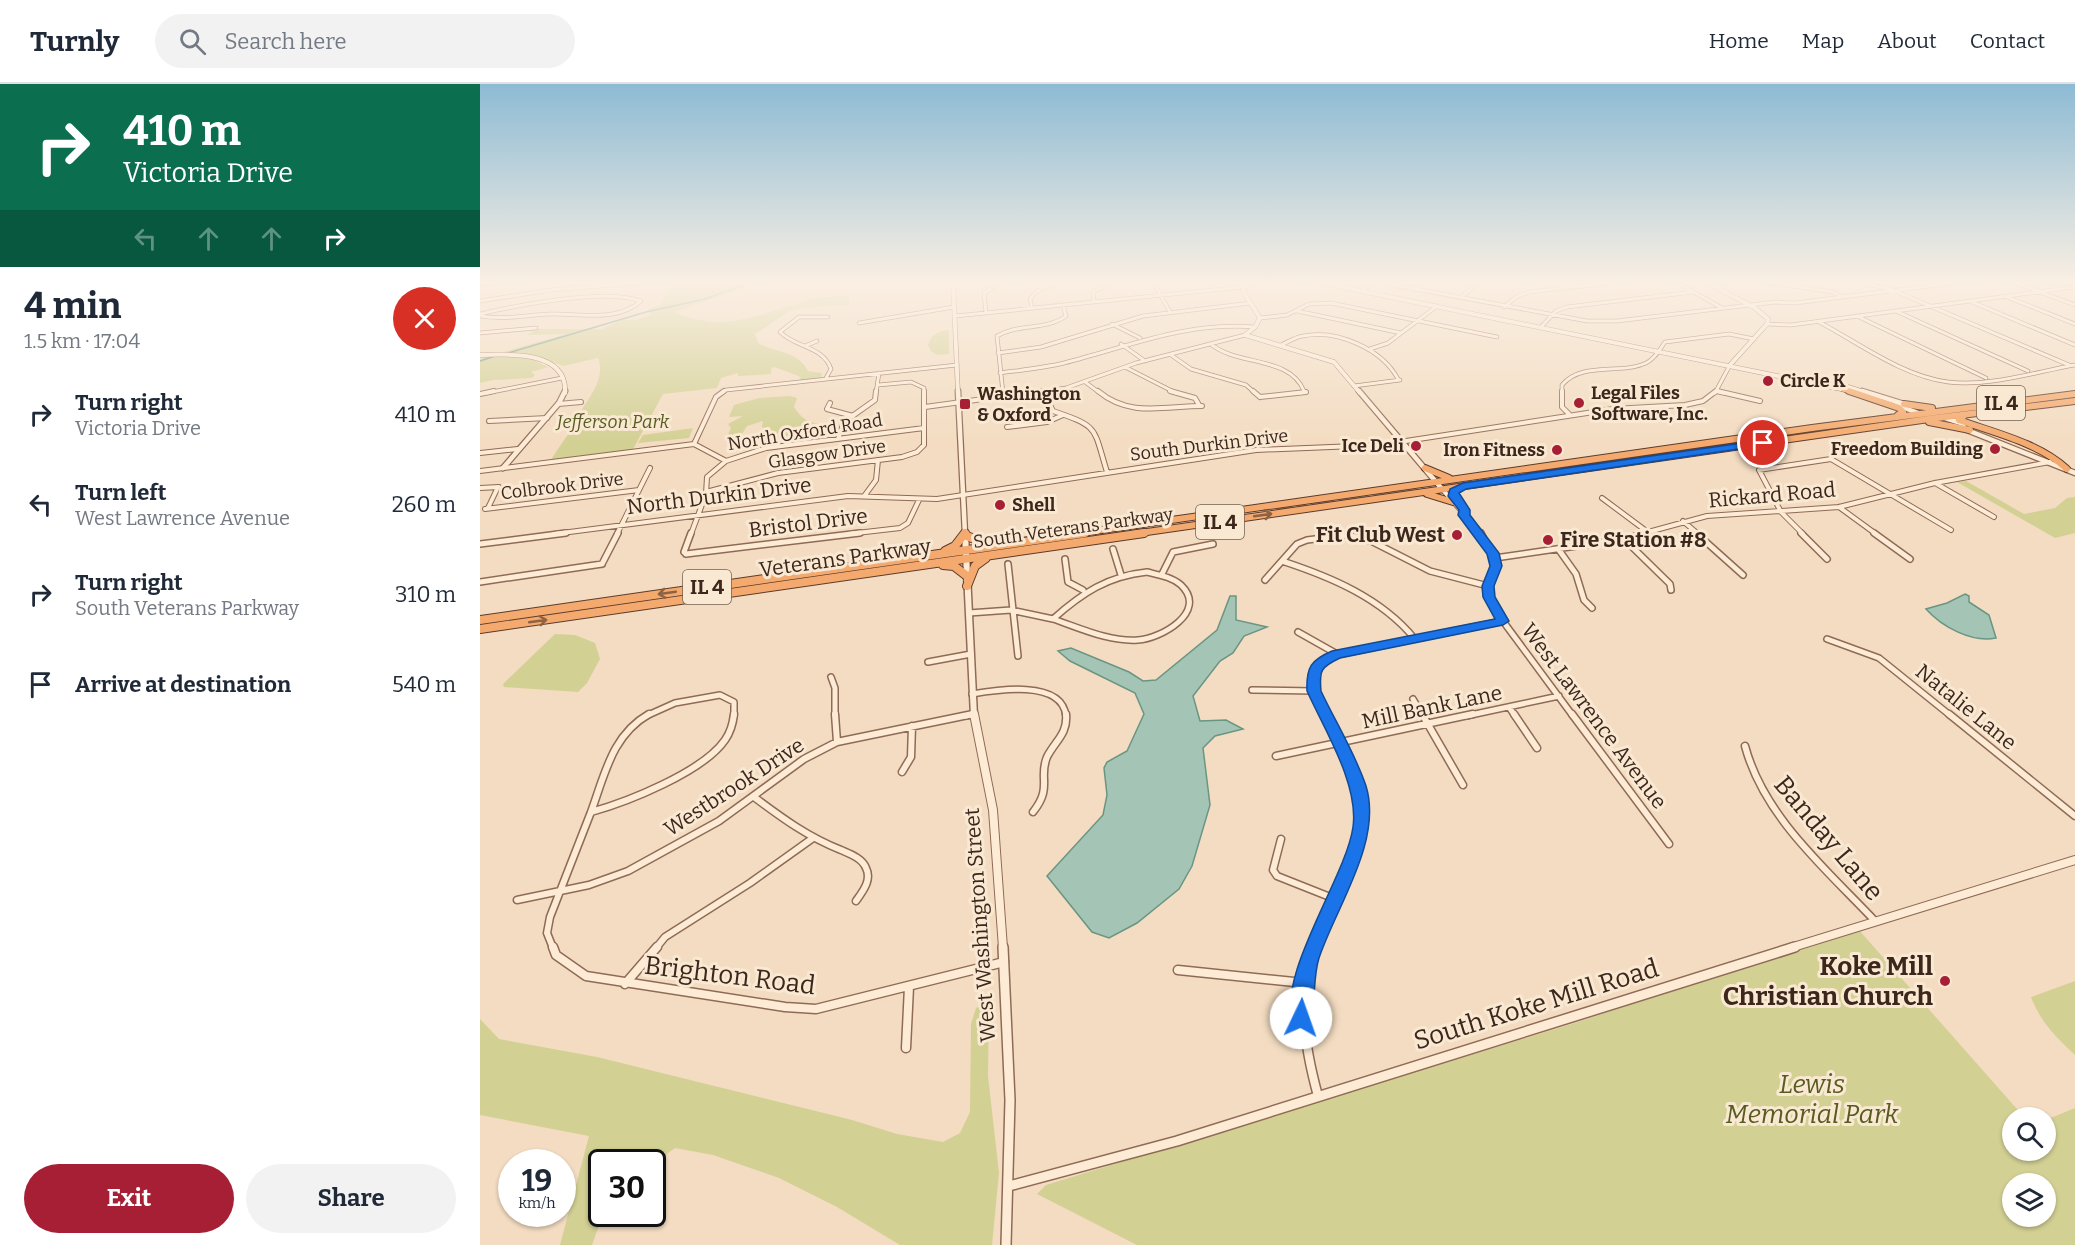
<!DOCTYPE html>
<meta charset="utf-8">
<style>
:root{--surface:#fff;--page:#f2f2f3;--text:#1f2937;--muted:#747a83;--line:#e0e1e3;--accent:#a61f35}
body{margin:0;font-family:Bitter,serif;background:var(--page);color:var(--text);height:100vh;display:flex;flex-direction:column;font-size:22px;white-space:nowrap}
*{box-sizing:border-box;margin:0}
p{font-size:20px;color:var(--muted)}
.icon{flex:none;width:33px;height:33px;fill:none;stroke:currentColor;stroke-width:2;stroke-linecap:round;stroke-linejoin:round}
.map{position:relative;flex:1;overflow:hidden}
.sheet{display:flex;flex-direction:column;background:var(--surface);width:480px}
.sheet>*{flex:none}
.guide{background:#0b6e4f;color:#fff;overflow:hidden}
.fabs{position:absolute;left:1522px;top:1023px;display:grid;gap:12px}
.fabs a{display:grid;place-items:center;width:54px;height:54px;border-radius:50%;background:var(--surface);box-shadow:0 2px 4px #0004;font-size:30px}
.speed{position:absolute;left:18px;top:1065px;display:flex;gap:12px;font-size:30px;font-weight:700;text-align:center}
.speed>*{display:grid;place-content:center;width:78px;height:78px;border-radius:50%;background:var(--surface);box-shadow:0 2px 4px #0004;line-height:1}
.speed small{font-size:15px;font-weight:400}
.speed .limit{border:3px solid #111;border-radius:9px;background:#fff;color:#111}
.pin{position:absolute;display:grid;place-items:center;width:51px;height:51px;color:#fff;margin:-26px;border:3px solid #fff;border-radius:50%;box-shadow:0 2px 6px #0007}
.me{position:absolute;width:66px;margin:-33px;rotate:3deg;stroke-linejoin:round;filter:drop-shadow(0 0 4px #0008)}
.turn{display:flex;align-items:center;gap:21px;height:126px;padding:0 24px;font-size:27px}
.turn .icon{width:78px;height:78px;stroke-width:2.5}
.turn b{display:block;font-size:42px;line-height:51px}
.lanes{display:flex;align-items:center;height:57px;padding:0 24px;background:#0003;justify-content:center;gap:30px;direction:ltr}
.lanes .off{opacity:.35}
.round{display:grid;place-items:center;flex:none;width:63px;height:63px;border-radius:32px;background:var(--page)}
.overview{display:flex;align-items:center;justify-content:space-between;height:102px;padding:0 24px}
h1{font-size:36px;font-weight:700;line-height:45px}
.cta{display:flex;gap:12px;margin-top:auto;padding:12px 24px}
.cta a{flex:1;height:69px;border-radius:36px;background:var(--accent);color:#fff;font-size:24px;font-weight:700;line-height:69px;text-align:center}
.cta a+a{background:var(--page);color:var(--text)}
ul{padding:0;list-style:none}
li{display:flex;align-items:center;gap:18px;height:90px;padding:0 24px}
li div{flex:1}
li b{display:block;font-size:22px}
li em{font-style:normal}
header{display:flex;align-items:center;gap:36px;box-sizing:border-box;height:84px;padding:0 30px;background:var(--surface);border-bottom:2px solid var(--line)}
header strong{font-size:28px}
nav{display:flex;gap:33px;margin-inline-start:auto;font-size:21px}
.search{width:420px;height:54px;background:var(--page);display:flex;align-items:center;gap:15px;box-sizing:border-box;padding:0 21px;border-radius:33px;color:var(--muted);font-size:22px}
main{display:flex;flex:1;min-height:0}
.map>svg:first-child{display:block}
</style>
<header>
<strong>Turnly</strong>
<div class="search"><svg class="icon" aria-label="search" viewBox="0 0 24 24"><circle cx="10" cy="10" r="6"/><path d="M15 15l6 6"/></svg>Search here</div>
<nav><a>Home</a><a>Map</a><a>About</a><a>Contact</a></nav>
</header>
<main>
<section class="sheet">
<div class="guide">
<div class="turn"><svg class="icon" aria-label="right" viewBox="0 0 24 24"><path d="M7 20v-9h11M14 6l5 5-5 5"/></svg><div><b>410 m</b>Victoria Drive</div></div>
<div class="lanes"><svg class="icon off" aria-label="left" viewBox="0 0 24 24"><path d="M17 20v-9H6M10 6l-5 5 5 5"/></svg><svg class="icon off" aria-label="ahead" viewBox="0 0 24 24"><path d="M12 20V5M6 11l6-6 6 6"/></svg><svg class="icon off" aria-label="ahead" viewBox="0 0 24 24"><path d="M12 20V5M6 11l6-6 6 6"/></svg><svg class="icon" aria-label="right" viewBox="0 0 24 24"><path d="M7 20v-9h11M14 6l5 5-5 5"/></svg></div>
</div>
<div class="overview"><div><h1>4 min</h1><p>1.5 km · 17:04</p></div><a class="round" style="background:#d93025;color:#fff"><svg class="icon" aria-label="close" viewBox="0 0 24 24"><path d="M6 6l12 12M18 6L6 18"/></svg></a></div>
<ul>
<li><svg class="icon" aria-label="right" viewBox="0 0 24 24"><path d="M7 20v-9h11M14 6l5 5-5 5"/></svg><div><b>Turn right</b><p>Victoria Drive</p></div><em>410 m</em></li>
<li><svg class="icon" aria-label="left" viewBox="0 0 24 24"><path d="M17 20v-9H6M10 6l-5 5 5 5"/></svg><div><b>Turn left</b><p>West Lawrence Avenue</p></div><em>260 m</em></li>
<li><svg class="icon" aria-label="right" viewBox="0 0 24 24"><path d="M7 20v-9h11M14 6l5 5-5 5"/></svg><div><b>Turn right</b><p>South Veterans Parkway</p></div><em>310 m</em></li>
<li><svg class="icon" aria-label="arrive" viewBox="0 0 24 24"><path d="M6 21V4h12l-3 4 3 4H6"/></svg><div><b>Arrive at destination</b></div><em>540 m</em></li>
</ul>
<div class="cta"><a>Exit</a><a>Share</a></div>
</section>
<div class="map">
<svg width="1595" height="1161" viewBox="0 0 1595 1161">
<rect width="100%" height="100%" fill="#f3dcc1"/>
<path fill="#d3d094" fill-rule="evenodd" d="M194 197H284L195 228C245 251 284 228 332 215 344 212 357 213 369 212V221L323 224 310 227 275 250 278 259C295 269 318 267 328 287L342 289 341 294 321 296 319 292 294 283 291 285V290L258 292V289L241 294 237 304 183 310 152 367 70 377 101 331 99 330C109 314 126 294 118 274L83 282 58 272 20 269 86 250 46 251 59 245H122L142 236H156L170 231 168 225 181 221Z
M469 246V270L457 271 451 267 448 261C451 250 459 247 469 246Z
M8 272 49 274 68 283 51 288 55 291 52 294 13 296 0 299V275Z
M310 312 317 314 314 323C321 334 327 338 340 340V346L293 354 289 346 282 343 283 337 267 342 260 353H247L251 344 248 340 263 332 249 333 254 321 279 314Z
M213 344 209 354 158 359 163 351Z
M1486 397 1544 430 1575 424 1587 414 1595 413V449L1575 454 1477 398Z
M75 550 95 551 115 559 120 575 107 599 98 608 24 603 23 600Z
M1378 845 1544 1033 1533 1034V1066H1566V1036L1595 1024V1161H657L557 1110 566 1101 1098 938ZM1533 1100H1566V1132H1533Z
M1595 897V971C1576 953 1561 939 1551 913Z
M509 917 508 992 519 1089 512 1161H420L357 1123 299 1094 233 1071 195 1064 173 1080 122 1078 123 1130 112 1161H80L109 1052 0 1031V935L19 955 117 973 372 1036 417 1050 463 1058 480 1049 490 1028 491 940 496 924Z"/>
<path fill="#a4c5b6" stroke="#6a9583" stroke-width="1.5" d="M1485 510 1489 512V518L1509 531 1516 554C1492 559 1462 543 1446 525L1467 519Z
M750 512H756V536L787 543 764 552 753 569 740 577 713 612 720 637 746 636 763 645 735 652 723 664 730 721 712 782 699 805 657 839 629 854 612 848 567 792 623 731 627 711 624 684 627 678 647 667 664 630 655 609 590 577 578 567 591 564 649 588 663 597 676 596 737 546Z"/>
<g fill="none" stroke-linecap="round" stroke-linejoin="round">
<path stroke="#6a9583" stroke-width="1.5" d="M1229 197 1243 205
M28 269 166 228 225 215 275 197
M0 277 15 272"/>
<defs>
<path id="minor-far4" d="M668 197 676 203 690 228
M893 197 1107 237H1137L1295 218 1315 219 1489 197
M1084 197 1091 203
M1194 197 1242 224
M1280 197 1352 208 1363 213
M1373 197 1410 205 1589 281
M1531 197 1595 221
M0 200 34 197
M936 206 948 197
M881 207 896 197
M1527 213 1595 240
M980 214 1001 197
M0 217 71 206 170 198
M614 218 613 208 636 197
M1492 218 1595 261
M1024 223 1036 213 1049 208 1146 197
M552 224 550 215 557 207 581 197
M817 227 921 249
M1418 228 1548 287
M506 229 504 209 516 202 518 197
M0 230C39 221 124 204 161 217 136 239 101 229 70 230 47 231 24 236 0 232
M475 232 763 203
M1379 233 1506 294
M780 234 807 231 829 220 851 219 1017 253
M1339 238C1379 259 1422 292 1468 298 1509 303 1555 288 1595 281
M379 239 474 223
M632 240 660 254
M1287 240 1311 241 1595 203
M1061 243 1076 227 1087 223 1213 208
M0 249 56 244
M641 260 665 277
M732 261C759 282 810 272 824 307
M801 261C808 258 815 253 823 252 857 245 902 265 918 295
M325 262 337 257
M890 265 908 259 957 222
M518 269 561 263 663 232 771 219
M691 271 711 285 766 301 775 309
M645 283 696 309
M520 289C542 286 563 284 584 279 651 262 704 238 775 243
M346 294 351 285C343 262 316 264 300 248L319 233H348
M605 298 620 309
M398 301 431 298 444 304V309
M874 302 920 296
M1236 307 1243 309
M7 309 82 294
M242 309 246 306 477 281
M396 309 399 289
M523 309 517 252C539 239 565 247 586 232L583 221
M551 309 586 304 656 279 765 251
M820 309 826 308
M1082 309V301C1102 277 1140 291 1166 279 1175 275 1180 265 1185 258L1249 250 1274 255
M1235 309 1250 281"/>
<path id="minor-far3" d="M522 307 523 313
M618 307C650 334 685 322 722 322
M690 307 715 314 719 321
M773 307 780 313
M1082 307V323L1089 330
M1237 307 1280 317
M564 308 573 327C620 343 613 343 627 388
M0 310 14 307
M780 313 826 308
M350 319 347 325 373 332
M78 320 101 318
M1201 322 1214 331
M445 323 562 307
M9 337 67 334
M527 343 567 338 583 331
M358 355 364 338 395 316 396 307
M214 360 236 313 244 307
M0 369 38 365
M0 387 214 360 246 377 286 364 444 344
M1455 399 1514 433
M0 404 19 403
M962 405 1002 450
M226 408 298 389 422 373 437 368 444 361V307
M385 411 396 396 398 376
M1122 414 1169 449
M1359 423 1396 450
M8 424 18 403
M5 425 159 406
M1203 437 1218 450
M74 450 368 412 457 415 776 366 900 361 1133 325 1205 321 1223 317 1236 307
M137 450 170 384
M211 450 226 410 227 393 246 377
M368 450 420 444 428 439 439 416
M1161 450 1227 432 1359 423 1455 399 1570 378
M1323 450 1301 428 1279 386 1351 375 1471 446"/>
<path id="minor-far2" d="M1001 449 1015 477 1009 509 1014 525 1093 632
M1216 449 1263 491
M1321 449 1347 475
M1394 449 1430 475
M1144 455 1190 500 1191 506
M0 460 86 449
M633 465 641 491
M1079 466 1096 490 1104 516 1112 524
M206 470 380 449
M206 470 204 468 211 449
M1015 474 1144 455 1166 449
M585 475 588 498 603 506
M802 477C851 493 901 514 934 554
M122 480 138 449
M528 480 538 572
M667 488C679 491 692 493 701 501 729 528 680 555 658 556 629 558 600 544 573 535 602 509 628 492 667 488Z
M682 490 693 468 733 460
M785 496 817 460 827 456 867 451 891 457 950 487 1008 502
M0 498 122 480
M489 529 531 526 573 535
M818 548 857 570
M1347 555 1399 574 1471 632
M448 578 491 570
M351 593 355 604V632
M772 606 834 607
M492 610C516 606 582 595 586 632
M933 615 943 632
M1029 623 1035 632
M166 632 195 619 240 611 254 618V632
M486 632 494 630
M846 632C835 610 824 587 851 572L1023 537
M986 632 1079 612"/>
<path id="minor-far1" d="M355 630 357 658
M942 630 983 701
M1034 630 1057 664
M1092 630 1189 760
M1469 630 1595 732
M1265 662C1284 733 1346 785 1395 837
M796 672 993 630
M422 688 431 673 432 642
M274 713C302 734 328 753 361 766 370 770 382 774 386 784 392 796 383 807 376 817
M111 728C125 690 132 651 169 630
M111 728C147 718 223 688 245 656 250 649 253 639 254 630
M553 728C573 703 558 694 567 673 575 657 588 650 586 630
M801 755 793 786 797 792 855 815
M37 816 109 801 148 787 239 737 324 675 357 658 493 630
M73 864 67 849 70 833 111 728
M176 864 185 853 270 799 333 754
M835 864C850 817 888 766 881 715 877 685 859 657 846 630"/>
<path id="minor" d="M73 863 76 871 106 892 305 923 336 925 524 878
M836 863C818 918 823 957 838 1012
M698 886 824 899
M145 900 177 863
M426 964 429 903"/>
<path id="tertiary-far4" d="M473 197 478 309
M832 197 1366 306
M1224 197 1275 224 1288 235 1287 240 1250 281
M765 251 854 278 880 309
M765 251 775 243 780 234 763 207 770 197
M0 271C27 270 88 266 85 309
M1362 301 1387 309"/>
<path id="tertiary-far3" d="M478 307 485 450
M879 307 962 405
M1382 307 1424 320
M1416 321 1441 330
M1462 333 1484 340
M1487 346 1595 389
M23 384 79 319 85 307"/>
<path id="tertiary-far2" d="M485 449 494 632"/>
<path id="tertiary-far1" d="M494 630 513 726 523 864
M1310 864 1595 776"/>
<path id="tertiary" d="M523 863 530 1016 526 1161
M529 1102 697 1057 1315 863"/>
<path id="trunk-far2" d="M1363 305 1374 309"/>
<path id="trunk-far1" d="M1369 307 1419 324 1423 328 1418 331
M1424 320 1452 324
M1485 331 1479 336C1515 349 1559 359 1587 385
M1449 338 1490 346
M945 384 969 394
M980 404 973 410 984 426V431
M947 410 973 418
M594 450 1332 344 1595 310
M653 450 1449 335 1595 317"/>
<path id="trunk" d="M485 451 505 460
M465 467 475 462 485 449
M463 481 474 482 487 492
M487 502 495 482 506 474
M0 536 605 449
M0 545 664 449"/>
</defs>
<use href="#minor-far4" stroke="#8f6b56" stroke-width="4.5"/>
<use href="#minor-far3" stroke="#8f6b56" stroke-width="6"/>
<use href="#minor-far2" stroke="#8f6b56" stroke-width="8"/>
<use href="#minor-far1" stroke="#8f6b56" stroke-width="9"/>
<use href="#minor" stroke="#8f6b56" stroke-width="11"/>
<use href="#tertiary-far4" stroke="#8f6b56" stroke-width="5"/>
<use href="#tertiary-far3" stroke="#8f6b56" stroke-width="7"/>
<use href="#tertiary-far2" stroke="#8f6b56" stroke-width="9"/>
<use href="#tertiary-far1" stroke="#8f6b56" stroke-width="10"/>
<use href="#tertiary" stroke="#8f6b56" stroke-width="12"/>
<use href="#trunk-far2" stroke="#5c3a2b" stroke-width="6"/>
<use href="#trunk-far1" stroke="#5c3a2b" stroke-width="8"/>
<use href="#trunk" stroke="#5c3a2b" stroke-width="10"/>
<use href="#minor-far4" stroke="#fdebd6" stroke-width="3"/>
<use href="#minor-far3" stroke="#fdebd6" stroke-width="4"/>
<use href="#minor-far2" stroke="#fdebd6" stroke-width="5"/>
<use href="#minor-far1" stroke="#fdebd6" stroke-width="6"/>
<use href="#minor" stroke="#fdebd6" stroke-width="8"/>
<use href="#tertiary-far4" stroke="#fdebd6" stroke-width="4"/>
<use href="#tertiary-far3" stroke="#fdebd6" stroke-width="4.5"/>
<use href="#tertiary-far2" stroke="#fdebd6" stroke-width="6"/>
<use href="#tertiary-far1" stroke="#fdebd6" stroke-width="8"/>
<use href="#tertiary" stroke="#fdebd6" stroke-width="9"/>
<use href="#trunk-far2" stroke="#f4aa6e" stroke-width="4.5"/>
<use href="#trunk-far1" stroke="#f4aa6e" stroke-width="6"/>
<use href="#trunk" stroke="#f4aa6e" stroke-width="8"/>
</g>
<defs><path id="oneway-shaft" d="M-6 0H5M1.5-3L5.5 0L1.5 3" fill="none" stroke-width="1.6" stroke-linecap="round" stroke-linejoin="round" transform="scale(1.5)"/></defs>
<g stroke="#8f6241">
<use href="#oneway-shaft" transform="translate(783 431) rotate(-8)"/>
<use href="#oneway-shaft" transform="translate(187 509) rotate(172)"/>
<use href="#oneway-shaft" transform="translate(58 537) rotate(-8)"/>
</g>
<linearGradient id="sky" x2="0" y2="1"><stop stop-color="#8dbbd4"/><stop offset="0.55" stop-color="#faefe3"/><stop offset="1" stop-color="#faefe3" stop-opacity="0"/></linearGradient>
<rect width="1595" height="360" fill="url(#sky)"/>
<path fill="#1a73e8" stroke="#114b97" stroke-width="1.5" d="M1283 356 1288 359 1286 361 986 405 979 409 990 426V431L1019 469 1022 482 1014 502 1015 513 1029 537 1023 541 860 574C841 583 839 586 841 607 855 637 875 669 886 702 903 757 856 823 839 874 832 896 837 921 828 941L821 944 814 941C794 893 866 794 873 743 879 700 844 645 827 607 826 583 831 576 852 567L1015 535 1003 513 1002 502 1010 482 1007 470 978 431 979 426 968 412 970 405 983 399Z"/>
<g fill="#a61f35" stroke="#f9e8d2" stroke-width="2">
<circle cx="1288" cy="297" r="6"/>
<circle cx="1099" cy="319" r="6"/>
<rect x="479" y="314" width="12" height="12" rx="3"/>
<circle cx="936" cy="362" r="6"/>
<circle cx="1515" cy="365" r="6"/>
<circle cx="1077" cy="366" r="6"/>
<circle cx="520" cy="421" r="6"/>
<circle cx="977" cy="451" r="6"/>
<circle cx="1068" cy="456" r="6"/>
<circle cx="1465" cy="897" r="6"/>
</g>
<g text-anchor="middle" stroke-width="6" stroke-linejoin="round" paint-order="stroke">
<g font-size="18" font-weight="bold" fill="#3d271c" stroke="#f9e8d2" text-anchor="start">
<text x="1300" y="303">Circle K</text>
<text x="1111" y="315">Legal Files<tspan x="1111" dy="21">Software, Inc.</tspan></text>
<text x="497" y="316">Washington<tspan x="497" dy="21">&amp; Oxford</tspan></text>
<text x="924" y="368" text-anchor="end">Ice Deli</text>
<text x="1503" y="371" text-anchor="end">Freedom Building</text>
<text x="1065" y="372" text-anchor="end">Iron Fitness</text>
<text x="532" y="427">Shell</text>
</g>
<g font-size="18" font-style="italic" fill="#575c20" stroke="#f9e8d2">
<text x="133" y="344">Jefferson Park</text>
</g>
<g font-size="18" fill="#3d271c" stroke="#f9e8d2">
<text transform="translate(325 348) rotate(-9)" y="6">North Oxford Road</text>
<text transform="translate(729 361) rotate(-7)" y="6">South Durkin Drive</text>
<text transform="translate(347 370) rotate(-8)" y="6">Glasgow Drive</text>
<text transform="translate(82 402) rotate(-7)" y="6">Colbrook Drive</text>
<text transform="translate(593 444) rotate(-8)" y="6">South Veterans Parkway</text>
</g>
<g fill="#f9e8d2" stroke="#756153" stroke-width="1.5">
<rect x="1497" y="302" width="48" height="34" rx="4.5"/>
<rect x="716" y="421" width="48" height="34" rx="4.5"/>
<rect x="203" y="486" width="48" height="34" rx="4.5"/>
</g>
<g font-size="20" font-weight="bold" fill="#3d271c">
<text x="1521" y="326">IL 4</text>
<text x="740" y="445">IL 4</text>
<text x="227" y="510">IL 4</text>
</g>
<g font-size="21" fill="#3d271c" stroke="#f9e8d2">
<text transform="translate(1292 411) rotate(-5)" y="7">Rickard Road</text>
<text transform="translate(239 412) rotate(-7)" y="7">North Durkin Drive</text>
<text transform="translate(328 439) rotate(-7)" y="7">Bristol Drive</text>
<text transform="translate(365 474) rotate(-8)" y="7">Veterans Parkway</text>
<text transform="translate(952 623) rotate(-12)" y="7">Mill Bank Lane</text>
<text transform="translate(1486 623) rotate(39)" y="7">Natalie Lane</text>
<text transform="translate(1114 632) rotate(53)" y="7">West Lawrence Avenue</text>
<text transform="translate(254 703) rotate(-33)" y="7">Westbrook Drive</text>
<text transform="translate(500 841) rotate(-94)" y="7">West Washington Street</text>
</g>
<g font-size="21" font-weight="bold" fill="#3d271c" stroke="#f9e8d2" text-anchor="end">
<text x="965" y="458">Fit Club West</text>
<text x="1080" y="463" text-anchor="start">Fire Station #8</text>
</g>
<g font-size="26" fill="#3d271c" stroke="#f9e8d2">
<text transform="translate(1349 754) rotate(50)" y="9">Banday Lane</text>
<text transform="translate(250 891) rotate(7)" y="9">Brighton Road</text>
<text transform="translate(1056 920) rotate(-17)" y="9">South Koke Mill Road</text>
</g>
<g font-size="26" font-weight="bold" fill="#3d271c" stroke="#f9e8d2" text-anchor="end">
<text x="1453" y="891">Koke Mill<tspan x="1453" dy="30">Christian Church</tspan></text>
</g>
<g font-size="26" font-style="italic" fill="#575c20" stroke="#f9e8d2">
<text x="1332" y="1009">Lewis<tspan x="1332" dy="30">Memorial Park</tspan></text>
</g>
</g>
</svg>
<div class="fabs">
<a><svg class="icon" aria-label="search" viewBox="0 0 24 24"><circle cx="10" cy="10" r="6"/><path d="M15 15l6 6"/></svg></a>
<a><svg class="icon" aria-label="layers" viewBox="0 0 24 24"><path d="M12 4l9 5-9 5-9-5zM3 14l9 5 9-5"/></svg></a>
</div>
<div class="speed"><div>19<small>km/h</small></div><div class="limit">30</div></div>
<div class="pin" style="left:1283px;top:359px;background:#d93025"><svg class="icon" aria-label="arrive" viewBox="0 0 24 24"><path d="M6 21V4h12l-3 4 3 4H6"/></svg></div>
<svg class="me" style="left:821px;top:934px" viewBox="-20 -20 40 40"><circle r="19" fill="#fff"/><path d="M0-13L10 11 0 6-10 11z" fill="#1a73e8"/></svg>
</div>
</main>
